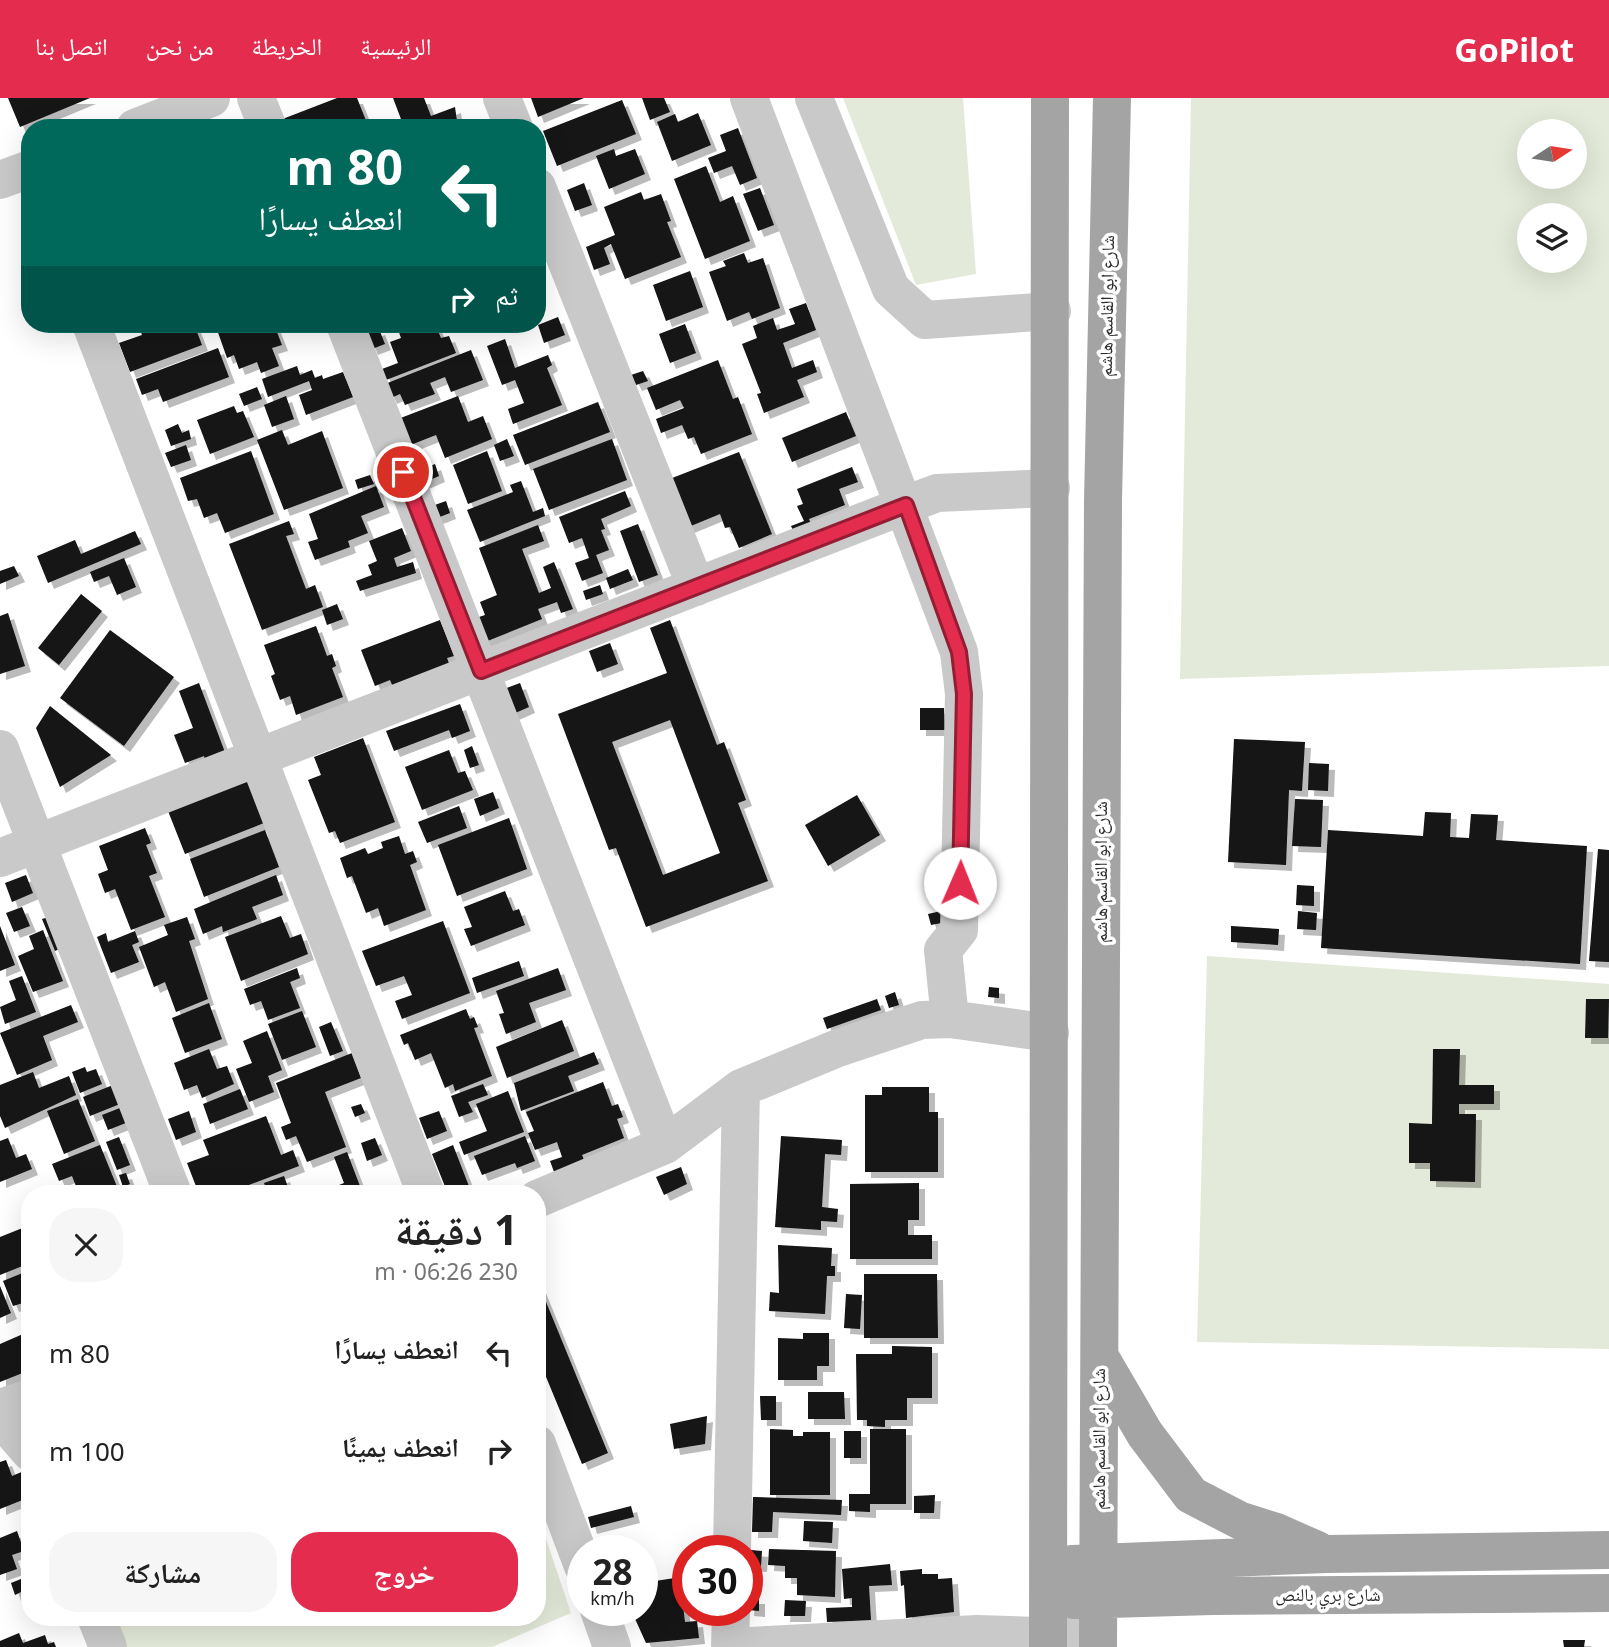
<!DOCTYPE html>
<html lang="ar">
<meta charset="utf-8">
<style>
:root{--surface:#fff;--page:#f6f6f6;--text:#222;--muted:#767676;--accent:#e42c4f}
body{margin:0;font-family:"Noto Sans","Noto Naskh Arabic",sans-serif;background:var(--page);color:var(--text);direction:rtl;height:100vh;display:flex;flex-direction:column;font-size:26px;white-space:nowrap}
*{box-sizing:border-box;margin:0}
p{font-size:23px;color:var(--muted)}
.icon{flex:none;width:38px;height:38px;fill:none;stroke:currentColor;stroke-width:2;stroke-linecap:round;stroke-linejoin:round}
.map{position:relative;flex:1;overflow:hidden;direction:ltr}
.drawer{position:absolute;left:21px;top:1087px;width:525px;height:441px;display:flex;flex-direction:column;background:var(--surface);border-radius:28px;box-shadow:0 7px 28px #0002;direction:rtl}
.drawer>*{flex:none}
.guide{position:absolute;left:21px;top:21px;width:525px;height:214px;border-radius:28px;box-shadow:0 7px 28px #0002;direction:rtl;background:#00695c;color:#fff;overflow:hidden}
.needle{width:46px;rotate:78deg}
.buttons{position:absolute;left:1517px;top:21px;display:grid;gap:14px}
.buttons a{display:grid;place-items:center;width:70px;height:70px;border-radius:50%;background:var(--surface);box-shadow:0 7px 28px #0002;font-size:35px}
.speed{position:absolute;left:567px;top:1437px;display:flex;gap:14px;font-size:35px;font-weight:700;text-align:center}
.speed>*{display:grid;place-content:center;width:91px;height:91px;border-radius:50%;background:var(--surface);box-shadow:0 7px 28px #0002;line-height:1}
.speed small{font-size:18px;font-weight:400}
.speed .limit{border:10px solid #d22;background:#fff;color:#111}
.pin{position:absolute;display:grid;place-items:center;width:60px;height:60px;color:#fff;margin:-30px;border:4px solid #fff;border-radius:50%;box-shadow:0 2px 7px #0007}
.me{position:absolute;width:77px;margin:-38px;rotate:1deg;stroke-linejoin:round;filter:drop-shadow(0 0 5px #0008)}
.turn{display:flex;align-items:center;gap:24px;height:147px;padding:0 28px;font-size:32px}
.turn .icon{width:91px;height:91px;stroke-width:2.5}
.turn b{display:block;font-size:49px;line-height:60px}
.then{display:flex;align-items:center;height:66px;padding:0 28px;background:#0003;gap:14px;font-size:26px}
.round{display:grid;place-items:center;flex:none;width:74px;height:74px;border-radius:28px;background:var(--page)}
.headline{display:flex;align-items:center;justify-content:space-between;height:119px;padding:0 28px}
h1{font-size:42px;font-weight:700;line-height:52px}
.primary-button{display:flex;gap:14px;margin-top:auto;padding:14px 28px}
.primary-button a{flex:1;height:80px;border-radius:28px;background:var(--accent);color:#fff;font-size:28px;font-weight:700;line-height:80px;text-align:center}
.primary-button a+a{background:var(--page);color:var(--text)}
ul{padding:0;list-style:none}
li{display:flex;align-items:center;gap:21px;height:98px;padding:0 28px}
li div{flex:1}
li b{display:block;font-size:26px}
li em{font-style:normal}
header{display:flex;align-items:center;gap:42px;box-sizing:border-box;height:98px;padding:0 35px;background:var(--accent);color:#fff}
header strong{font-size:33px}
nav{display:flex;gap:38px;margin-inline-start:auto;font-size:24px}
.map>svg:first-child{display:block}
</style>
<header>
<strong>GoPilot</strong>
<nav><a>الرئيسية</a><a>الخريطة</a><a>من نحن</a><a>اتصل بنا</a></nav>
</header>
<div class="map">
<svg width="1609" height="1549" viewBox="0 0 1609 1549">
<defs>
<filter id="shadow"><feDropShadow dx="6" dy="6" stdDeviation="0" flood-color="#0004"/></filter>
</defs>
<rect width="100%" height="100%" fill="#fff"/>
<path fill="#e4ead9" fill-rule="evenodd" d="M843 0H963L976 176 916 187Z
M1191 0H1609V568L1180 581ZM1530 33H1575V79H1530ZM1530 117H1575V163H1530Z
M1207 858 1609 886V1251L1197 1244Z
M537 1414 571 1515 492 1549H126L115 1519H537Z"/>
<path fill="#131313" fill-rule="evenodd" filter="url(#shadow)" d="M8 0H90L20 29Z
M337 0H357L369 30H283L280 22Z
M393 0H424L431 18 455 9 458 30H413L411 26 404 29Z
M531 0H584L538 19Z
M642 0H664L670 14 650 22Z
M622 2 636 36 557 68 543 33Z
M698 15 711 47 672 63 657 24 675 16 678 24Z
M738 30 757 80 740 87 732 68 714 75 708 60 726 53 720 37Z
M614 51 616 58 635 51 645 76 609 91 596 58Z
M706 68 720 104 733 98 750 143 705 161 674 81Z
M584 85 592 107 575 113 567 92Z
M760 90 774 127 758 133 743 96Z
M641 94 644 102 661 96 671 123 667 124 681 159 625 181 611 146 604 150 610 166 594 172 586 149 615 137 604 109Z
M744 155 748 165 763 160 780 210 752 221 749 214 727 223 709 174 726 168 723 163Z
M690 173 703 209 666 223 653 187Z
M806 205 816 232 783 245 792 270 813 262 817 274 797 282 804 299 764 315 757 296 761 295 742 246 757 240 753 228 773 220 777 232 795 226 789 211Z
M558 219 565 237 544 245 538 227Z
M138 226H194L202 247 130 274 119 245 142 237Z
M215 226H282L275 229 282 247 272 250 279 268 261 275 257 264 239 271 234 257 227 260Z
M396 226H435L441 240 449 238 456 255 386 282 382 271 398 265 390 244 401 240Z
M685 226 696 255 670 265 659 236Z
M379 231 385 246 372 251 366 236Z
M505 241 515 270 548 257 552 267 547 270 562 307 513 326 508 311 524 305 515 282 502 287 487 248Z
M218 250 229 279 163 304 158 291 142 297 136 281Z
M471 252 483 282 451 294 445 279 430 285 435 296 405 307 400 296 391 300 385 286Z
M718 262 733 301 738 299 752 336 701 356 694 339 688 341 682 327 661 335 656 321 684 310 680 302 656 312 647 290Z
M297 268 300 277 312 272 315 280 322 277 323 281 343 274 353 299 306 317 299 297 312 292 309 283 268 299 262 281Z
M643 273 648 283 636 287 631 277Z
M257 289 262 301 244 308 239 296Z
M286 298 294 321 272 329 264 307Z
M458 298 468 324 483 318 492 341 445 360 436 337 408 348 398 321Z
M598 304 610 334 525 367 513 337Z
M234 308 237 315 243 313 254 339 210 356 197 322Z
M846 314 856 338 792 364 782 340Z
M178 326 182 335 189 332 191 341 171 348 165 332Z
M282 332 288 347 322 333 343 390 284 412 257 342Z
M507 341 514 358 500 363 494 347Z
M612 341 627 382 549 412 533 371Z
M186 347 191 362 171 369 165 355Z
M251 353 274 416 225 435 217 415 204 420 197 401 188 403 180 380Z
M487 353 502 393 468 406 453 367Z
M739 354 772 436 739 450 730 429 725 430 720 416 686 430 667 382Z
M435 366 439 378 423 385 419 373Z
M852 369 858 384 839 391 845 407 809 421 814 434 797 441 791 428 804 423 797 408 803 406 797 391Z
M370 377 374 386 358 391 355 382Z
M521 383 533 414 543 410 545 418 480 444 467 412 513 394 510 387Z
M376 388 384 409 361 418 368 435 348 443 350 449 315 462 308 444 318 441 309 416Z
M625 393 631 408 601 421 605 431 601 432 609 452 596 457 603 475 582 483 575 465 589 460 582 440 569 445 559 419Z
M446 403 450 415 437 420 432 408Z
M289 423 294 436 286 438 306 491 315 487 323 509 262 532 229 446Z
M638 426 658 477 639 484 620 433Z
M538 427 544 443 522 451 539 495 551 490 543 469 554 464 573 511 561 515 557 504 538 511 542 521 485 544 476 520 485 517 480 504 497 497 479 450Z
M402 430 411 453 394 460 397 469 413 464 416 475 360 493 356 483 372 477 368 467 377 463 369 443Z
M135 433 141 446 48 485 37 458 75 442 81 456Z
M124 460 136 489 117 497 109 478 94 484 90 474Z
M14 468 19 478 0 486V473Z
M628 471 633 482 610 491 606 480Z
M600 487 603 496 586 502 583 493Z
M81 496 102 513 59 567 38 550Z
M337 506 343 521 327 527 322 512Z
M8 515 25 568 0 576V518Z
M440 522 454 558 447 560 450 568 393 589 390 582 375 588 361 552Z
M670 522 717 647 724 644 746 702 738 705 768 783 646 829 616 750 609 752 558 616 667 575 650 530ZM670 622 720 755 663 777 612 644Z
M316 528 327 558 332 556 336 568 332 570 343 599 296 617 290 598 280 602 271 578 275 576 264 547Z
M110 532 174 579 124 648 60 600Z
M610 545 618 566 597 574 589 553Z
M199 585 226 657 206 664 204 658 185 665 174 637 193 630 179 593Z
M520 585 529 609 513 616 504 591Z
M460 606 470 633 452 640 449 632 394 653 386 633Z
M50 608 111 657 60 689 36 630Z
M920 610H944L945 632H920Z
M363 640 395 724 340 745 335 733 329 735 308 682 321 677 314 659Z
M1234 641 1305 644 1302 693 1289 692 1286 767 1228 764Z
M472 648 479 667 470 670 464 652Z
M449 652 458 675 465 673 473 692 422 712 405 669Z
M1309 665 1329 666 1328 693 1308 692Z
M247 682 264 725 185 756 168 713Z
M493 694 499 710 480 718 474 701Z
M857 697 880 737 828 768 805 727Z
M1295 701 1323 702 1321 749 1292 748Z
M459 708 467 730 427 745 418 724Z
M1425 714 1451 715 1450 739 1469 740 1471 716 1498 717 1496 742 1587 748 1580 866 1321 850 1328 732 1423 738Z
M509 720 527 771 457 798 438 747Z
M145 730 151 745 146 747 157 775 149 778 165 819 131 832 115 791 105 795 98 776 108 772 99 748Z
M265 732 279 769 204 799 190 761Z
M399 738 405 756 413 753 417 764 410 767 426 812 384 828 378 810 366 815 352 778 347 780 340 760 365 750 368 756 383 750 381 744Z
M1598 751 1609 752V864L1589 863Z
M26 777 33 795 12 804 5 785Z
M276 777 283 797 252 809 257 821 223 834 222 828 203 836 194 811Z
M1297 787 1314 788V808L1296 807Z
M505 793 513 813 519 811 525 827 471 848 464 831 472 829 464 809Z
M22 809 30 828 14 834 6 815Z
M950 811 952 823 931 827 928 816Z
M1298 813 1317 815 1316 832 1297 831Z
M52 818 64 849 55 853 42 821Z
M281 818 290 840 301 836 308 856 241 883 225 839Z
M187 819 195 841 189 843 208 901 176 914 165 884 154 889 139 849 168 837 164 827Z
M443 823 470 895 402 921 395 903 412 897 404 878 376 888 362 853Z
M0 828 15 867 0 873Z
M1231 828 1279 831 1278 847 1231 844Z
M43 832 63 883 33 894 18 858 34 851 29 838Z
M135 833 139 844 132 847 139 864 111 875 97 839 106 835 108 844Z
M519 863 524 878 477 895 472 880Z
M297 870 300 880 290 884 300 910 268 922 261 903 250 907 244 891Z
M558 870 566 892 529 905 536 924 506 936 499 916 504 915 496 893Z
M22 878 36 914 5 926 0 909 16 902 9 883Z
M989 889 999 890V900L988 899Z
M895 894 899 907 889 910 885 898Z
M877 901 881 912 827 931 823 920Z
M1586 901H1609L1608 940H1585Z
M209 905 222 941 185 955 172 920Z
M71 907 78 924 43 938 52 962 17 977 0 935Z
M466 911 470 921 474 919 478 929 474 930 492 978 455 993 453 986 445 990 431 955 415 962 408 945 404 947 400 937Z
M302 913 316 949 282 962 268 926Z
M562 922 574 953 507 980 496 949Z
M331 924 343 953 330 958 319 929Z
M267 933 282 972 268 978 274 994 249 1004 236 971 252 965 243 943Z
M209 951 217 971 227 968 234 986 202 1000 197 987 184 992 174 965Z
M1433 951H1460L1459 987H1494V1006H1459V1016H1476L1475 1084 1430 1083V1065H1409V1025L1432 1026Z
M594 954 599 966 568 978 574 993 521 1013 514 985Z
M352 955 361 980 325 994 346 1049 307 1064 296 1038 286 1042 281 1029 291 1025 276 985Z
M85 969 87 974 96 971 102 986 80 995 72 974Z
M33 974 39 990 69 978 76 997 5 1030 0 1018V987Z
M603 984 612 1008 618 1006 623 1019 617 1021 624 1040 582 1057 588 1071 557 1082 550 1063 562 1059 557 1044 535 1052 528 1035 534 1033 526 1014Z
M483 986 488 997 468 1004 473 1014 459 1019 451 998Z
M113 987 120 1006 90 1018 83 999Z
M882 989H929V1014H938V1074H865V997H882Z
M240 991 248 1011 210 1026 203 1006Z
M508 993 524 1034 464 1057 459 1044 487 1033 476 1006Z
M78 1001 95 1043 64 1056 47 1013Z
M361 1006 365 1015 355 1019 351 1009Z
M125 1008 131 1023 108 1032 102 1017Z
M189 1013 196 1034 176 1042 168 1021Z
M439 1013 447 1033 427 1041 419 1020Z
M266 1018 281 1057 293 1052 299 1068 233 1093 234 1096H223L220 1088 199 1096 187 1065 209 1057 203 1042Z
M525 1038 535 1063 517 1070 515 1065 482 1077 474 1058Z
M781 1038 842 1042 841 1057 825 1056 822 1109 838 1111 837 1124 821 1123V1132L775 1129Z
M119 1039 130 1067 117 1072 106 1044Z
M8 1040 16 1060 26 1056 32 1071 0 1084V1043Z
M375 1040 382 1057 367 1063 361 1045Z
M100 1047 120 1096H79L72 1078 59 1083 52 1066Z
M453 1047 472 1096H448L432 1056Z
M347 1054 363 1096H317L344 1085 334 1059Z
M681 1069 687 1086 664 1097 656 1079Z
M126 1075 130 1086 123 1089 119 1077Z
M284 1078 289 1092 294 1090 296 1096H268L264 1085Z
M919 1085V1122H908V1137H932V1161H850V1086Z
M30 1127V1165L0 1177V1139Z
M778 1147 832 1150 831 1168H835V1178H827L825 1216 769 1213 770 1194 779 1195Z
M30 1172V1222L23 1205 13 1208 3 1183Z
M864 1176H937L938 1240H864Z
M537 1182 608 1355 582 1366 537 1257Z
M0 1188 11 1215 0 1220Z
M846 1196 862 1197 860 1231 844 1230Z
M803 1235H829V1268H817V1282H778V1240L803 1241Z
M23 1236 30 1248V1272L0 1284V1246Z
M892 1248 932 1249V1300H907V1322H885V1329L867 1328V1322H857L856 1256H892Z
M808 1294H844L845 1321H808Z
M760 1298H776V1322H761Z
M707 1318 705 1346 674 1351 670 1326Z
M770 1331 793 1332V1338H803V1334H830V1397H770Z
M870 1331H906V1406H870V1414L849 1413V1396H870Z
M844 1333H861V1360H844Z
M6 1362 12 1378 24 1373 30 1388V1399L0 1411V1364Z
M935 1397 934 1415H914V1398Z
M753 1399 842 1402 841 1417 773 1414 772 1434H752Z
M631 1408 634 1419 591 1430 588 1419Z
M804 1423 833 1424 832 1445 803 1443Z
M17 1433 24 1453 12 1457 17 1471 0 1477V1440Z
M769 1451 836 1453 835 1499 797 1497V1480H785V1468L768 1467Z
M751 1452 762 1453 761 1468 751 1467Z
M890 1466 892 1487 869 1488 871 1522 827 1524 826 1510 852 1509V1500L844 1501 842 1471Z
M922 1471V1476H938V1481L952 1480 954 1514 906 1520 904 1487 901 1488 900 1473Z
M688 1478V1498L682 1499 685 1524 697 1523 699 1540 646 1545 631 1512H642V1485Z
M21 1481 25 1492 15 1497 11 1485Z
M749 1500H759V1513L748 1512Z
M785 1502 806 1503 805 1518H784Z
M19 1535 23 1545 45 1537 48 1546 54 1544 56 1549H0V1543Z
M1563 1542H1585L1584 1549H1564Z"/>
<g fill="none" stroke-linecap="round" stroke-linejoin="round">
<path stroke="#c9c9c9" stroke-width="38" d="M256 0 268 30
M502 0 514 30
M749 0 959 554 964 596 959 832 943 852 950 921
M814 0 891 191 925 222 1052 213
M135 30 211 0
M0 82 30 71
M537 89 696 489
M91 226 426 1096
M345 226 665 1047
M0 651 173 1096
M0 760 921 401 937 395 1051 390
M537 1101 665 1047 741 990 838 950 922 922 950 921 1050 935
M0 1310 30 1300
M0 1319 30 1354
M537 1346 583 1468
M732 1452 741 990
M599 1512 612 1549
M96 1519 108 1549
M730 1549 977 1536 1098 1540
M730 1549 731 1512"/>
<path stroke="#a4a4a4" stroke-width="38" d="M1100 1259 1145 1336 1191 1397 1241 1423 1276 1434 1317 1452
M1072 1466 1326 1456 1609 1452
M1074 1502 1212 1498 1609 1495
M1048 1549 1050 0
M1098 1549 1103 402 1112 0"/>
</g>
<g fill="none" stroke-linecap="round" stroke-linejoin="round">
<defs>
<path id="route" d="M403 374 481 573 906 407 959 554 964 596 960 785"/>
</defs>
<use href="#route" stroke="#941d33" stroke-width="18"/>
<use href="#route" stroke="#e42c4f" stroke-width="12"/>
</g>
<g text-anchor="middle" stroke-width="7" stroke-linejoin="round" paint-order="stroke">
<g font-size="18" fill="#2c2c2c" stroke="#fff">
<text transform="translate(1107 208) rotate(-89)" y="6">شارع ابو القاسم هاشم</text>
<text transform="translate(1101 774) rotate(-90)" y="6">شارع ابو القاسم هاشم</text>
<text transform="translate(1099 1341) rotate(-90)" y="6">شارع ابو القاسم هاشم</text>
<text x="1328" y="1503">شارع بري بالنص</text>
</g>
</g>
</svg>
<div class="buttons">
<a><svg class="needle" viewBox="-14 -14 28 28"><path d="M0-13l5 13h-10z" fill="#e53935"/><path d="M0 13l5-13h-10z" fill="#767676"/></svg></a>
<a><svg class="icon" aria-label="layers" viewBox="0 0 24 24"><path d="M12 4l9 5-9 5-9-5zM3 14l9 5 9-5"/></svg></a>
</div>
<div class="speed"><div>28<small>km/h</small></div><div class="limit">30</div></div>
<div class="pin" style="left:403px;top:374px;background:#d93025"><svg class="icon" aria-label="arrive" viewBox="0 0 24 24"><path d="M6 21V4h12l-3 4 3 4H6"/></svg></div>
<svg class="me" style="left:960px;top:785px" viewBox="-20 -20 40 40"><circle r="19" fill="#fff"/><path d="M0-13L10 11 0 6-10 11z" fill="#e42c4f"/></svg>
<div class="guide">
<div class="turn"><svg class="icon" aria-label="left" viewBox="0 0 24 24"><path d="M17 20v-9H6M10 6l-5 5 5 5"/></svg><div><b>80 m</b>انعطف يسارًا</div></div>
<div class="then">ثم<svg class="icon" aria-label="right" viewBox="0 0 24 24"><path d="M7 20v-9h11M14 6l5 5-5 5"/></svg></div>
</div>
<section class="drawer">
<div class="headline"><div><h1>1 دقيقة</h1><p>230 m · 06:26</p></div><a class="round"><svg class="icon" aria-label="close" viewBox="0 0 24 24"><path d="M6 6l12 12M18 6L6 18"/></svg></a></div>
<ul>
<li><svg class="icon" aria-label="left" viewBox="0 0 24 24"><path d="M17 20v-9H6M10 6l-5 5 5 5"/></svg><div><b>انعطف يسارًا</b></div><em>80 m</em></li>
<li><svg class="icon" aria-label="right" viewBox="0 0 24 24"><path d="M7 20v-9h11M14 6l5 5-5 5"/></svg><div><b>انعطف يمينًا</b></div><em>100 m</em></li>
</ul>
<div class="primary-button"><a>خروج</a><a>مشاركة</a></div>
</section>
</div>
